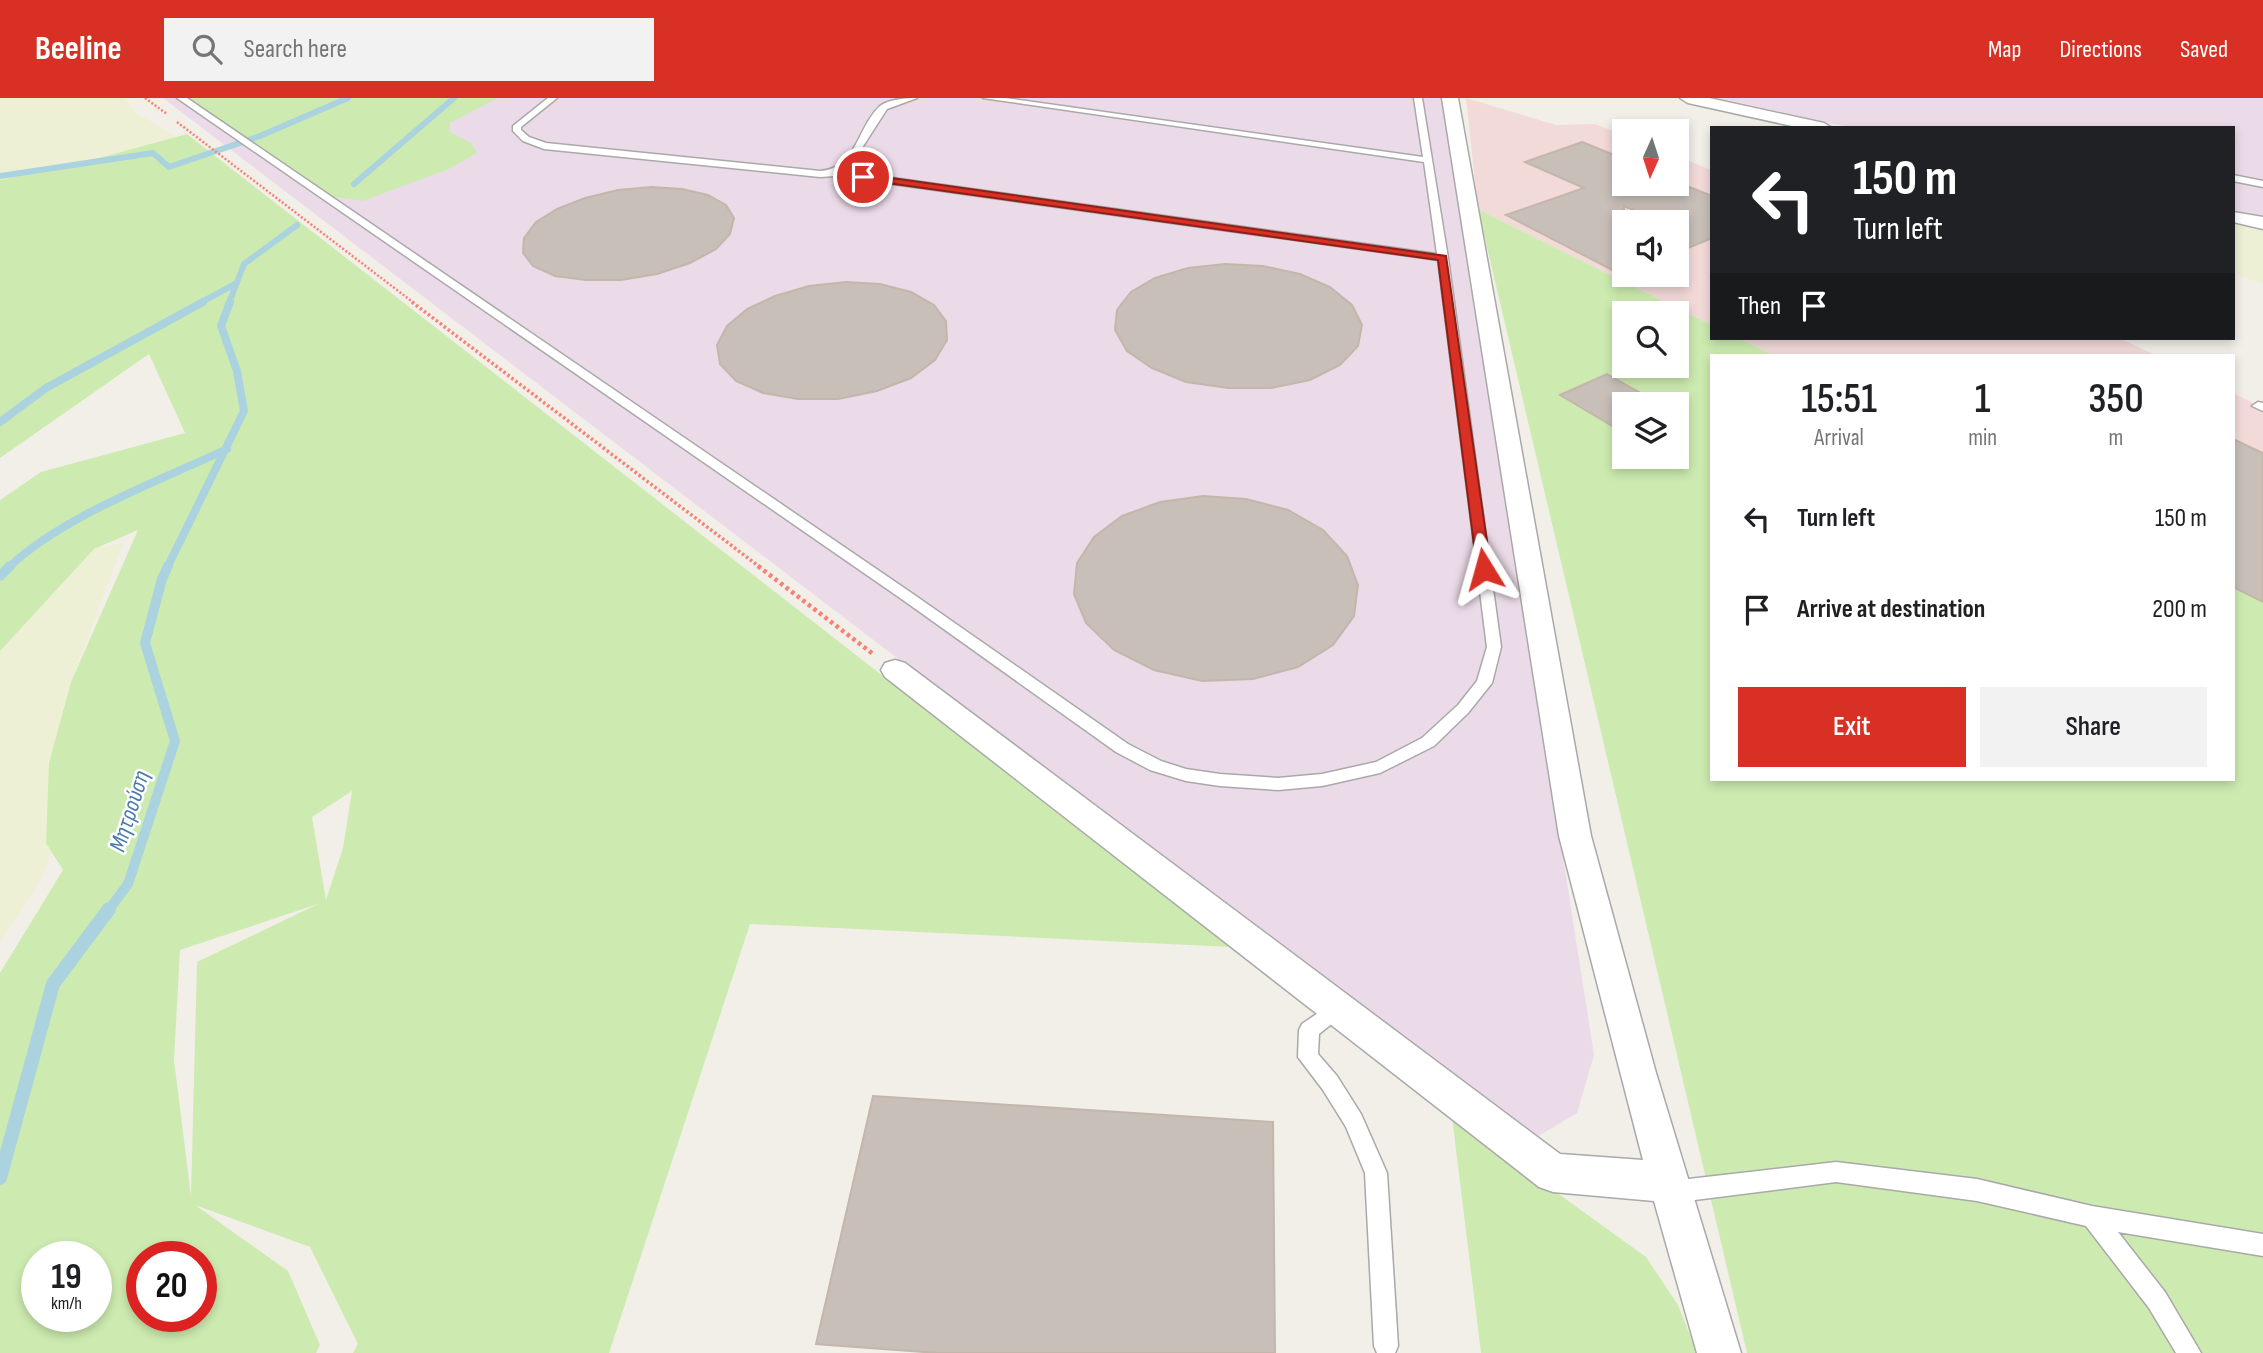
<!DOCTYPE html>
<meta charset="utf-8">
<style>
:root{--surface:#fff;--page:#f2f2f2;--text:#202124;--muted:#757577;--accent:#d93025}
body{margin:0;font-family:"Sofia Sans Condensed",sans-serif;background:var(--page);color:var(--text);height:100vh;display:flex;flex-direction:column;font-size:26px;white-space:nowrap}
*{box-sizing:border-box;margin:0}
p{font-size:23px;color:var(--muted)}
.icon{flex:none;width:38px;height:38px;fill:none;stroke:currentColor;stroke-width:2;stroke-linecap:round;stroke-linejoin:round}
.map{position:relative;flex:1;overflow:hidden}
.side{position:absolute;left:1710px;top:256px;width:525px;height:427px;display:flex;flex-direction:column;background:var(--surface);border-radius:0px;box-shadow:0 4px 10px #0003}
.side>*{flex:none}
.banner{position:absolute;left:1710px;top:28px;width:525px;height:214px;border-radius:0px;box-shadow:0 4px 10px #0003;background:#202124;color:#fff;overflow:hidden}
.needle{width:46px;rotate:183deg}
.controls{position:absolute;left:1612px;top:21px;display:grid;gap:14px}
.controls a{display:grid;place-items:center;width:77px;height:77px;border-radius:0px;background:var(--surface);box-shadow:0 4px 10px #0003;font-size:35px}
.speed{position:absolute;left:21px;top:1143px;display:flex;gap:14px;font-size:35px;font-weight:700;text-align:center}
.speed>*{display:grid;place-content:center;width:91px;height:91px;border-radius:50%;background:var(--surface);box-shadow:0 4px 10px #0003;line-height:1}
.speed small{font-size:18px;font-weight:400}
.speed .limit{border:10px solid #d22;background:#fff;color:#111}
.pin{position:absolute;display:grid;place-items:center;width:60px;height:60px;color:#fff;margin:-30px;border:4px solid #fff;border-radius:50%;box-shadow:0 2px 7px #0007}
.me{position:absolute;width:77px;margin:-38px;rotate:352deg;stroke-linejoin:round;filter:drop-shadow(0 0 5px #0008)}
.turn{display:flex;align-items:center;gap:24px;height:147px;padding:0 28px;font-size:32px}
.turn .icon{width:91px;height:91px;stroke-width:2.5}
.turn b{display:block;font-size:49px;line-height:60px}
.then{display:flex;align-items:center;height:66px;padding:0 28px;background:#0003;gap:14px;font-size:26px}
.eta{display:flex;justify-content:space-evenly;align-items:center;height:119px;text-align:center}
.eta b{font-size:42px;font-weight:600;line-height:49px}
.button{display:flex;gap:14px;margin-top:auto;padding:14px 28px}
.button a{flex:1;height:80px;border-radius:0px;background:var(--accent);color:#fff;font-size:28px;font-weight:600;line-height:80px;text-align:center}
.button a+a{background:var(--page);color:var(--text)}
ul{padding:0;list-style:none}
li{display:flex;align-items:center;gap:21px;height:91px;padding:0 28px}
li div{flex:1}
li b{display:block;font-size:26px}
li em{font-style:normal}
header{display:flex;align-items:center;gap:42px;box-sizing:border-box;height:98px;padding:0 35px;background:var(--accent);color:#fff}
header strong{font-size:33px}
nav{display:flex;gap:38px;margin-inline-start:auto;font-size:24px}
.search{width:490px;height:63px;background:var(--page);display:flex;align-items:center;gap:18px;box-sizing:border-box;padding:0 24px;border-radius:0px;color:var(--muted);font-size:26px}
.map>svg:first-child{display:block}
</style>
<header>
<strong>Beeline</strong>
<div class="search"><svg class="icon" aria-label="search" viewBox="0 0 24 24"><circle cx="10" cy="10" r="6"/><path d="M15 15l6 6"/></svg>Search here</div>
<nav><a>Map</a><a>Directions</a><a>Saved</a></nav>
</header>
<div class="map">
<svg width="2263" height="1255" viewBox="0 0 2263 1255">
<rect width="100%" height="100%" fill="#f2efe9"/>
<path fill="#f2dad9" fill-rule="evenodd" d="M1466 0 1556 27 1595 26 1624 37V86H1676L1677 58 1711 72V227L1478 111ZM1624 124H1676V177H1624Z
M1738 240H2119L2155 257H1773Z
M2233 295 2263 310V499L2233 484Z"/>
<path fill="#ebdbe8" d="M163 0H1444L1594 957 1577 1015 1530 1043Z
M1718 0H2263V120L2233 113V30H1853Z"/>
<path fill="#eef0d5" d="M0 0H125L137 15 176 39 103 59 0 82Z
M2233 122 2263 129V186L2233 175Z
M124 444 71 584 49 665 52 753 42 780 0 845V552L94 451Z"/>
<path fill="#cdebb0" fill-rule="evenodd" d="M182 0H498L450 25V34L471 45 477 55 449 71 363 103 314 96Z
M187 36 1231 849 750 826 609 1255H353L358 1246 310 1149 195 1107 288 1173 320 1247 316 1255H0V875L63 772 46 745 49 665 71 584 138 432 94 451 0 553V402L41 374 185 335 149 256 0 360V82L103 59ZM352 693 343 750 326 802 312 719ZM318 806 197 864 191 1098 174 962 180 852ZM37 1158H96V1218H37ZM142 1158H201V1218H142Z
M1478 111 1711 227 1712 240H1738L1773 257H1712V681H2233V484L2263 499V1255H1747ZM1624 215H1676V268H1624ZM1624 306H1676V359H1624Z
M1452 1019 1646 1159 1678 1207 1697 1255H1481Z"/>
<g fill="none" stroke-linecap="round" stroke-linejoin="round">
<path stroke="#aad3df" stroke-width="6" d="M0 78 153 55 169 69 260 38 348 0
M354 86 454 0
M200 205 237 185
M229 205 244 166 297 127"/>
<path stroke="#aad3df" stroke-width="8" d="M0 324 46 290 203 204
M8 470C62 418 159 383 227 351
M167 470 244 313 237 273 221 228 230 204"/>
<path stroke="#aad3df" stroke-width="10" d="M0 478 10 468
M108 813 128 786 175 643 145 545 162 481 168 468"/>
<path stroke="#aad3df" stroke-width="14" d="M0 1080 53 886 109 811"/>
</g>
<path fill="#c7bfb8" stroke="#c4b6ab" stroke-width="2" d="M1582 44 1624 61V86H1682L1712 98V140L1676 155V124H1661L1624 108V178L1506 117 1584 90 1525 64Z
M651 89 682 91 708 97 726 107 734 120 730 136 716 151 690 165 657 176 621 182H586L555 178 533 168 523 155 524 140 536 124 557 111 585 100 618 92Z
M1225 166 1263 168 1300 176 1330 189 1352 207 1362 227 1358 248 1340 267 1310 282 1271 290H1228L1186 284 1152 270 1127 253 1115 232 1117 212 1131 194 1155 180 1188 170Z
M846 184 880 186 911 194 934 207 946 223 947 242 935 262 911 280 877 293 838 301H798L763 295 736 283 720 266 717 247 727 228 747 211 775 198 809 188Z
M1607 276 1660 306H1624V335L1560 297Z
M2233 341 2263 355V504L2233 489Z
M1203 398 1246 401 1288 412 1323 432 1347 458 1358 487 1354 518 1333 547 1298 569 1253 581 1202 583 1154 572 1114 552 1086 525 1074 496 1077 465 1094 439 1122 418 1160 404Z
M873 998 1273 1024 1275 1255H937L816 1246Z"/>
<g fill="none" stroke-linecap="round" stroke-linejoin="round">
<defs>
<path id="lane" d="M177 0H187L913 496 1128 646 1161 663 1186 671 1220 676 1278 680 1322 676 1376 664 1422 640 1458 607 1477 583 1487 549 1438 162 835 78 820 79 544 51 523 43 513 33V28L548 0H557L521 29V32L529 39 546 45 820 73C857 71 857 29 880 8 889 1 907 0 917 0L887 11 851 67 843 73 1437 156 1424 64 983 0H1005L1423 59 1414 0H1422L1448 160 1501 549 1492 585 1468 615 1434 648 1380 675 1322 688 1278 692 1220 688 1186 683 1150 672 1116 654 903 502Z
M2233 77 2263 83V89L2233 83Z
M2258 304 2263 305V313L2252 308Z
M1337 902 1344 904 1347 910 1344 916 1319 936 1318 956 1337 978 1361 1016 1387 1075 1398 1248 1395 1255H1377L1374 1248 1365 1075 1346 1029 1323 992 1298 959 1299 932 1302 926Z
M1836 1064 1977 1081 2092 1108 2263 1136V1158L2118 1134 2165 1194 2201 1255H2176L2149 1210 2086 1128 1977 1103 1836 1084 1671 1105 1663 1101 1660 1094 1663 1087 1671 1083Z"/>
<path id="street" d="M1442 0H1458L1591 738 1656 975 1741 1255H1697L1654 1103 1553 1094 1539 1089 885 579 881 572 885 565 895 562 905 565 1560 1056 1643 1062 1559 738Z
M1680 0H1709L1824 25 1832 30H1801L1688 5Z
M2233 114 2263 119V131L2233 124Z"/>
</defs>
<use href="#lane" stroke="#a9a9a9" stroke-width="3"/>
<use href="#street" stroke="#a9a9a9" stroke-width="3"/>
<path stroke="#fa8072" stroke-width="2.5" stroke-dasharray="2 2" stroke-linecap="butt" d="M145 0 167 16
M177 24 414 205"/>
<path stroke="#fa8072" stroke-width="3.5" stroke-dasharray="2.5 2.5" stroke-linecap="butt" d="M412 204 761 470"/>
<path stroke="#fa8072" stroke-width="4.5" stroke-dasharray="3.5 3.5" stroke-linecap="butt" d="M758 468 873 556"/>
<use href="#lane" fill="#fff" fill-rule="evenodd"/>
<use href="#street" fill="#fff" fill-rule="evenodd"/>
</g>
<path fill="#d93025" stroke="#8d1f18" stroke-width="2" d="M863 76 1446 158 1491 471 1484 475 1477 471 1438 162 859 81 858 79Z"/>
<g text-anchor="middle" stroke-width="5" stroke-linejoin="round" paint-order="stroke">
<g font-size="24" font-style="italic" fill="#4a7aab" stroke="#fff">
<text transform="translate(129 713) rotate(-72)" y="8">Μητρούση</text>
</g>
</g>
</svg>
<div class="controls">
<a><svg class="needle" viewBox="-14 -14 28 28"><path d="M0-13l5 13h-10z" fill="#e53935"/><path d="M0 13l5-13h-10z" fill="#757577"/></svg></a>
<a><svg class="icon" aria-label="sound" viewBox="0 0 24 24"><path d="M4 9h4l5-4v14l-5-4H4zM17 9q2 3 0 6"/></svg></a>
<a><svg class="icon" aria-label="search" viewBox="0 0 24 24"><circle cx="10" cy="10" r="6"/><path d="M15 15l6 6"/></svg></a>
<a><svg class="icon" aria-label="layers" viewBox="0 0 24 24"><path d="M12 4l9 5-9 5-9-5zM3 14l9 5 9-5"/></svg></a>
</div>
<div class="speed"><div>19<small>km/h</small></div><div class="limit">20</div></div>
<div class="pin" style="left:863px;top:79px;background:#d93025"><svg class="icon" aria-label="arrive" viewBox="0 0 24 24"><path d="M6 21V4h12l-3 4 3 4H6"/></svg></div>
<svg class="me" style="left:1484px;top:471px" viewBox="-20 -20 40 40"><path d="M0-17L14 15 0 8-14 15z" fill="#d93025" stroke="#fff" stroke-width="4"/></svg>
<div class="banner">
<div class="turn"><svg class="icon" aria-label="left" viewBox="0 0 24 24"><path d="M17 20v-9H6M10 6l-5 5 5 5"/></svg><div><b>150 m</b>Turn left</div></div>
<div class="then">Then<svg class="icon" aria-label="arrive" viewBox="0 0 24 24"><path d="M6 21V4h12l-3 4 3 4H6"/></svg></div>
</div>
<section class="side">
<div class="eta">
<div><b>15:51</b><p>Arrival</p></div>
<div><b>1</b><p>min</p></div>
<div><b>350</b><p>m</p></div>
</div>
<ul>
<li><svg class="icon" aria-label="left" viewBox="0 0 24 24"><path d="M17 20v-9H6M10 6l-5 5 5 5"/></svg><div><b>Turn left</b></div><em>150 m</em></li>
<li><svg class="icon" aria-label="arrive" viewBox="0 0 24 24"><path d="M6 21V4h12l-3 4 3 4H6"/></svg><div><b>Arrive at destination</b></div><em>200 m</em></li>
</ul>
<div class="button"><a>Exit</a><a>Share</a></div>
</section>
</div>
